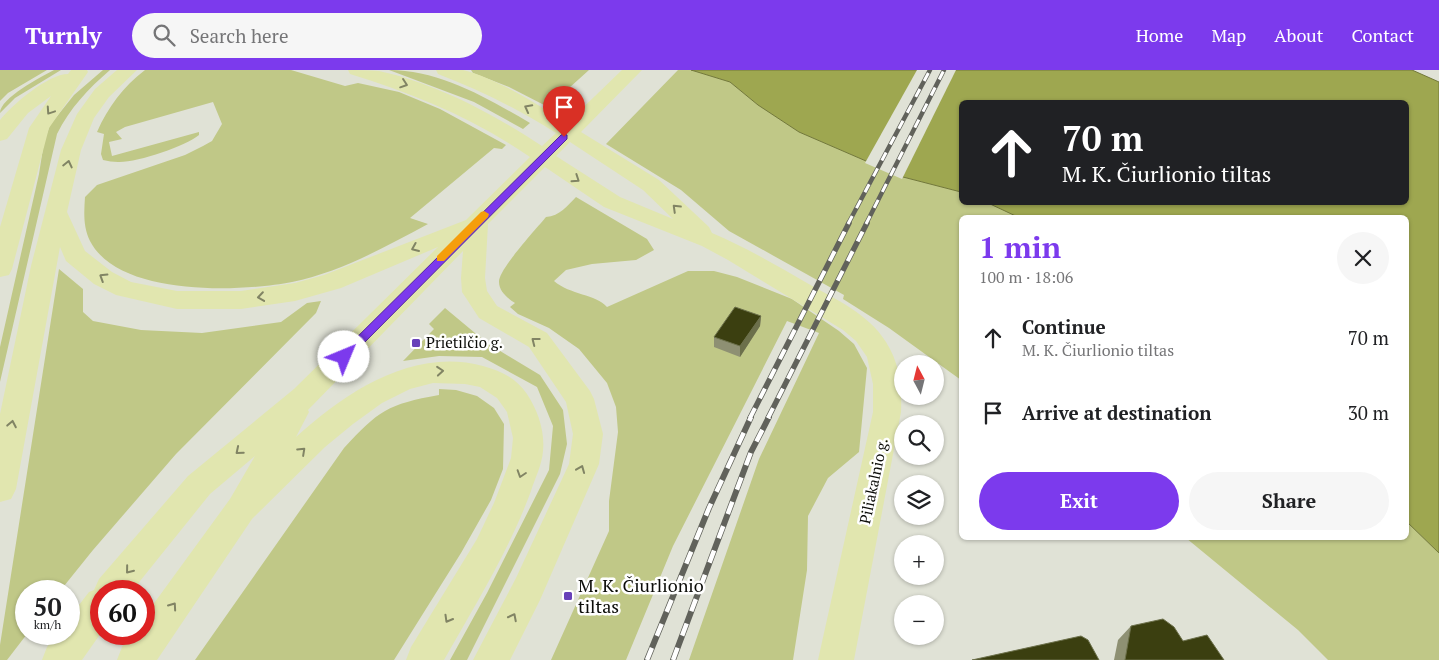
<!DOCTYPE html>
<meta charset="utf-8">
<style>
:root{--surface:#fff;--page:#f6f6f6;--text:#202124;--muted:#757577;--accent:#7c3aed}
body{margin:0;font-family:"PT Serif",serif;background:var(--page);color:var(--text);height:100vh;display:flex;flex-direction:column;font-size:19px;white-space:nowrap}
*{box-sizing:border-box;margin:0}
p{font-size:16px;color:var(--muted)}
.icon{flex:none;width:28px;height:28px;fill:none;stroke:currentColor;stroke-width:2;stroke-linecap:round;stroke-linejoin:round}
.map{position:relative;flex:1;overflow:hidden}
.sheet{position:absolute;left:959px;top:145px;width:450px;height:325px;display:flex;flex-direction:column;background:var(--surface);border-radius:8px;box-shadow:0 1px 4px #0004}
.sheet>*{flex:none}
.banner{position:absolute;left:959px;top:30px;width:450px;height:105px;border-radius:8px;box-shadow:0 1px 4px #0004;background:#202124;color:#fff;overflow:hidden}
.needle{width:32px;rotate:353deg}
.controls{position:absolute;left:894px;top:285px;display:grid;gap:10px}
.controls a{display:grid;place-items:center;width:50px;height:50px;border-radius:50%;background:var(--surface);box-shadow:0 1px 4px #0004;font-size:25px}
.speed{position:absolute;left:15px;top:510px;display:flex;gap:10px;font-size:25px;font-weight:700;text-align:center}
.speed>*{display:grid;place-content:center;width:65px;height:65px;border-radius:50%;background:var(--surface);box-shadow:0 1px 4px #0004;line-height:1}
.speed small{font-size:12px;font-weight:400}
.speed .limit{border:8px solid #d22;background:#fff;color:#111}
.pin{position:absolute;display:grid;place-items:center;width:42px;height:42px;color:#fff;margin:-51px -21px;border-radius:50% 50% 50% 0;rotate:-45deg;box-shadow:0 0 5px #0007}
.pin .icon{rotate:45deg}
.me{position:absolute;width:55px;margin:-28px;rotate:45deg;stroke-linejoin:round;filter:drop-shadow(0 0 4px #0008)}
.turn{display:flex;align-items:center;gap:18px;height:105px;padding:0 20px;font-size:22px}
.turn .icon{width:65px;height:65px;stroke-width:2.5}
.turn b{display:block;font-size:35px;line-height:42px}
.round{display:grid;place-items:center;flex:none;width:52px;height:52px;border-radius:26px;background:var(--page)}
.overview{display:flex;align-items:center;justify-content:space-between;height:85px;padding:0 20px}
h1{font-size:30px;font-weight:700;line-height:38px;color:var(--accent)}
.button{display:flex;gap:10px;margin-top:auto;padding:10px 20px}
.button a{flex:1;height:58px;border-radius:30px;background:var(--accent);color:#fff;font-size:20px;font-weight:700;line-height:58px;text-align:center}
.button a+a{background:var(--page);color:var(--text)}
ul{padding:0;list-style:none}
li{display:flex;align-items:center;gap:15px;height:75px;padding:0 20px}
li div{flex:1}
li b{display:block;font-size:19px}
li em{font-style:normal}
header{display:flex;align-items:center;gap:30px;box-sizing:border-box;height:70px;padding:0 25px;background:var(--accent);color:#fff}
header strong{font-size:24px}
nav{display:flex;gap:28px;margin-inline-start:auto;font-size:18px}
.search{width:350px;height:45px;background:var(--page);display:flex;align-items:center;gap:12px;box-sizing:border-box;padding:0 18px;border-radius:28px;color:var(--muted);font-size:19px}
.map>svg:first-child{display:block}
</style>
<header>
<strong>Turnly</strong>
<div class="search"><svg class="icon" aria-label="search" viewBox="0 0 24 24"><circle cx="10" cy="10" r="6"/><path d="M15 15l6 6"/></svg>Search here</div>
<nav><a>Home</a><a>Map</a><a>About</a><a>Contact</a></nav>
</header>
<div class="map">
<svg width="1439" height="590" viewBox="0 0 1439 590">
<rect width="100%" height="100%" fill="#e0e2d6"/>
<path fill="#c0c887" d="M0 0H47L8 23 0 31Z
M54 0H61L15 28 0 43C0 28 41 7 54 0Z
M103 0H110C88 19 70 38 57 64L0 312V277L39 104 44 72 50 55 74 25Z
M145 0H291L345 16 358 13 399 22 440 39 506 75 502 79 494 78 410 148 428 154C385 177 341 202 292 212 240 222 119 227 90 171 83 157 84 142 85 127L97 115 185 85 203 76 212 71 222 54 213 32 125 57 116 62 122 69 109 72 112 86 199 62V65C186 76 136 93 118 92 113 92 108 91 103 90L101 84 104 64 97 62C108 37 123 17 145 0Z
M389 0C440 0 487 28 530 53L523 59 474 32Z
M471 0H589L548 37 509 17 473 3Z
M678 0H691L730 12 758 35 799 62 903 107 961 122V132L988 133 1020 147 961 148V310L889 258 843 229 844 225 729 161 681 120 606 74Z
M576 127 647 169 654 180 636 190 592 194 566 200 554 211C570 225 596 224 607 237L688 201H714L737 207 792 229 839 261 854 274 867 298 859 382 828 408 808 446 807 500 793 590H689L759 389 819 263 787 251 673 476 626 590H551L609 461V431L618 362 616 337 607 313 579 279 549 258 518 244 510 237 515 233C507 228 499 221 499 212 498 200 537 158 546 147 560 146 567 136 576 127Z
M59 199 83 219V242L93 251 141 260 202 263 281 252 307 233 321 231 316 243 176 384 93 480 60 521H26L27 564 7 590H0V575Z
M445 238 487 273 540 305 563 340 567 374 560 404 467 590H450L487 523 549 400 553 356 537 317 482 287 439 286 403 291 434 259 429 254Z
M439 319 456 320 477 326 494 338 504 354 503 399 491 430 461 483 394 590H195L344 378C378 341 388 334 439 325Z
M1406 451 1439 483V590H1328L1298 560 1186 468H1406Z"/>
<path fill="#9ea750" stroke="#72783a" d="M691 0H1412L1439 12V483L1406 451V148H1020L988 133 1406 132V32H961V122L903 107 799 62 758 35 730 12Z"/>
<path fill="#e0e2d6" d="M917 0H956L902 109 865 93Z"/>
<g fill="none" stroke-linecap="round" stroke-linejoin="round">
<path fill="#e1e6af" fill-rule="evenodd" d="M71 0H87L88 2 49 58 12 199 9 205 0 207V157L29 58 51 26 28 43 7 69 0 71V50C12 35 48 4 68 4Z
M117 0H137L109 27 94 48 81 80 67 142 85 181 112 202 131 212 177 221H241L295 213 324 205 466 150 530 87C475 49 415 24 350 4L348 0C358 0 369 0 379 1 435 13 494 44 542 76L556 63C518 39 480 20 438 4L436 0C444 0 455 0 463 0 498 9 537 34 567 53L622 0H642L581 62 659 110 709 157 712 163C745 177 776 195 807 213 835 229 869 244 886 272 900 294 902 317 901 342L854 590H818L873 342V314L867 287 856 271 843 260 728 190 702 176 604 137 545 97 488 154 485 208 487 221 497 236 547 263 590 321 594 329 603 364 599 394 540 530 510 590H473L516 508 569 394 573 364 566 332 529 277 479 248 466 228 462 222 461 208 463 181 308 340 309 342 296 367C346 322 413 277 483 296 501 301 516 308 527 324 538 341 545 361 543 381 542 395 535 408 531 421 509 481 475 535 444 590H406L411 577 477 469 494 433 511 388 513 368 507 342 497 328 480 317 465 314 433 313 410 319 382 333 353 354 325 377 252 449 157 590H117L122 577 132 564H144V547L230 429 255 386 210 424 132 521H101V563L82 590H42L47 577 57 564H69V548L89 522 94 520 99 509 188 406 294 319 438 177 341 218 295 231 241 239H177L116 225 94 214 66 191 60 177 16 419 11 429 0 432V344L31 196 61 80 77 44 95 19ZM570 72 643 120 673 149 620 127 556 86Z"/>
<defs>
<path id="rail-far2" d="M848 154 930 0
M866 154 944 0"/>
<path id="rail-far1" d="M750 348 849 153
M768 348 867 153"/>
<path id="rail" d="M647 590 709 438 751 347
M673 590 751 382 769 347"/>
</defs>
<use href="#rail-far2" stroke="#61625b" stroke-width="4.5"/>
<use href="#rail-far1" stroke="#61625b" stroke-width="5.5"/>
<use href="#rail" stroke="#61625b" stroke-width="6"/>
<use href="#rail-far2" stroke="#fff" stroke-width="3" stroke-dasharray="9" stroke-linecap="butt"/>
<use href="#rail-far1" stroke="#fff" stroke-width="4" stroke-dasharray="11" stroke-linecap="butt"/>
<use href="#rail" stroke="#fff" stroke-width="4.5" stroke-dasharray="13" stroke-linecap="butt"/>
</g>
<path fill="#8e9073" d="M761 246 760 256 740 287 714 277V267Z
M1131 556 1183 571 1224 590H1114L1118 570Z"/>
<path fill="#6c704b" d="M761 246 760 256 740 287V276Z"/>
<path fill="#3b3f10" stroke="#6c704b" d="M735 237 761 246 740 276 714 267Z
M1163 549 1174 557 1183 571 1207 565 1224 590H1125L1131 556Z
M1081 566 1088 570 1099 590H972Z"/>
<defs><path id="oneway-chevron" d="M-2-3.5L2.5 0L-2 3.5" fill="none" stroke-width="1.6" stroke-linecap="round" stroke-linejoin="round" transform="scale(1.25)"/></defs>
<g stroke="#818464">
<use href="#oneway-chevron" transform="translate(404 14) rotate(19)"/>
<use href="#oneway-chevron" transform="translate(528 38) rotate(-152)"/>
<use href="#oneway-chevron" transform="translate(50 41) rotate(124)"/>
<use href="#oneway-chevron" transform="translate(68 94) rotate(-77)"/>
<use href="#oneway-chevron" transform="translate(576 109) rotate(34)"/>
<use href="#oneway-chevron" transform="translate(676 138) rotate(-136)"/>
<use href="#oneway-chevron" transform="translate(415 178) rotate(157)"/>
<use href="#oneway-chevron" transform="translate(103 207) rotate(-148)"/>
<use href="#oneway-chevron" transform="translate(261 227) rotate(172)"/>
<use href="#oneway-chevron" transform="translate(535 271) rotate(-142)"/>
<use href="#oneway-chevron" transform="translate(440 301) rotate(-5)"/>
<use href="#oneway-chevron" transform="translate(12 354) rotate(-79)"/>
<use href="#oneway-chevron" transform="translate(239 381) rotate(140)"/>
<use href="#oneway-chevron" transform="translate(302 381) rotate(-43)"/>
<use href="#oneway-chevron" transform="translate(581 399) rotate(-68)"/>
<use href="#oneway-chevron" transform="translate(521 404) rotate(108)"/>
<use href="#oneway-chevron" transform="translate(129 500) rotate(129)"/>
<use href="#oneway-chevron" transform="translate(173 536) rotate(-55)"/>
<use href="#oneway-chevron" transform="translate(513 547) rotate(-63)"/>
<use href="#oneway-chevron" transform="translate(448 549) rotate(120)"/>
</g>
<path fill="#7c3aed" stroke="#51269a" d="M564 64 567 65V69L347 290H340L338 287 340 284 561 65Z"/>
<path fill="#f59e0b" d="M484 141 489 144 488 147 444 191H437V186L481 142Z"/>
<g fill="#6841b9" stroke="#fff" stroke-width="2">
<rect x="411" y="268" width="10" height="10" rx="2.5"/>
<rect x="563" y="521" width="10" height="10" rx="2.5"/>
</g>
<g text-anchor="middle" stroke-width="5" stroke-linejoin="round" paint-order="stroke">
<g font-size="15" fill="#0b0c08" stroke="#fff" text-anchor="start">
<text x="426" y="278">Prietilčio g.</text>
</g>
<g font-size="15" fill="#0b0c08" stroke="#fff">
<text transform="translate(874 411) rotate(-78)" y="5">Piliakalnio g.</text>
</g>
<g font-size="18" fill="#0b0c08" stroke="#fff" text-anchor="start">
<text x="578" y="522">M. K. Čiurlionio<tspan x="578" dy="21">tiltas</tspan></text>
</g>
</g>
</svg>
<div class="controls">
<a><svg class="needle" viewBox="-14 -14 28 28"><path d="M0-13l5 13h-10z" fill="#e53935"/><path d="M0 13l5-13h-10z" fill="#757577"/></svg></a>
<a><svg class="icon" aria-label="search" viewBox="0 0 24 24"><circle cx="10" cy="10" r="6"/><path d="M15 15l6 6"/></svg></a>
<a><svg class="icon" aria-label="layers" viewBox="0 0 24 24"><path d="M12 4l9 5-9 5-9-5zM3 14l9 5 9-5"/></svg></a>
<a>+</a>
<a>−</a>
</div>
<div class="speed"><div>50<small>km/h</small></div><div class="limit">60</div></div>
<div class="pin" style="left:564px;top:67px;background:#d93025"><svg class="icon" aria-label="arrive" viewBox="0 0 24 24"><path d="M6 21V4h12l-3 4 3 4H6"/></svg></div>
<svg class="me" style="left:344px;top:287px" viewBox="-20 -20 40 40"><circle r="19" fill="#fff"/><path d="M0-13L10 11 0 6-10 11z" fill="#7c3aed"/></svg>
<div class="banner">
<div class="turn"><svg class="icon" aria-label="ahead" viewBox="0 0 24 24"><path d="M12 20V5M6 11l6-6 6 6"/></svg><div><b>70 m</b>M. K. Čiurlionio tiltas</div></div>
</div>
<section class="sheet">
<div class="overview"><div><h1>1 min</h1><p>100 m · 18:06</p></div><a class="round"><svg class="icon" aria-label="close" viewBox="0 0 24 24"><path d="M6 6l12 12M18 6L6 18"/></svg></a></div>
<ul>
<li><svg class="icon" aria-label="ahead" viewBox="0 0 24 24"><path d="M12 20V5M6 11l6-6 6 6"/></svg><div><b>Continue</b><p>M. K. Čiurlionio tiltas</p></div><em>70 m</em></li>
<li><svg class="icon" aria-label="arrive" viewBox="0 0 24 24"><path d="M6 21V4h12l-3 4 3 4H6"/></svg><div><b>Arrive at destination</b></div><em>30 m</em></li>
</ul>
<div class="button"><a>Exit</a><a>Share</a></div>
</section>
</div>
